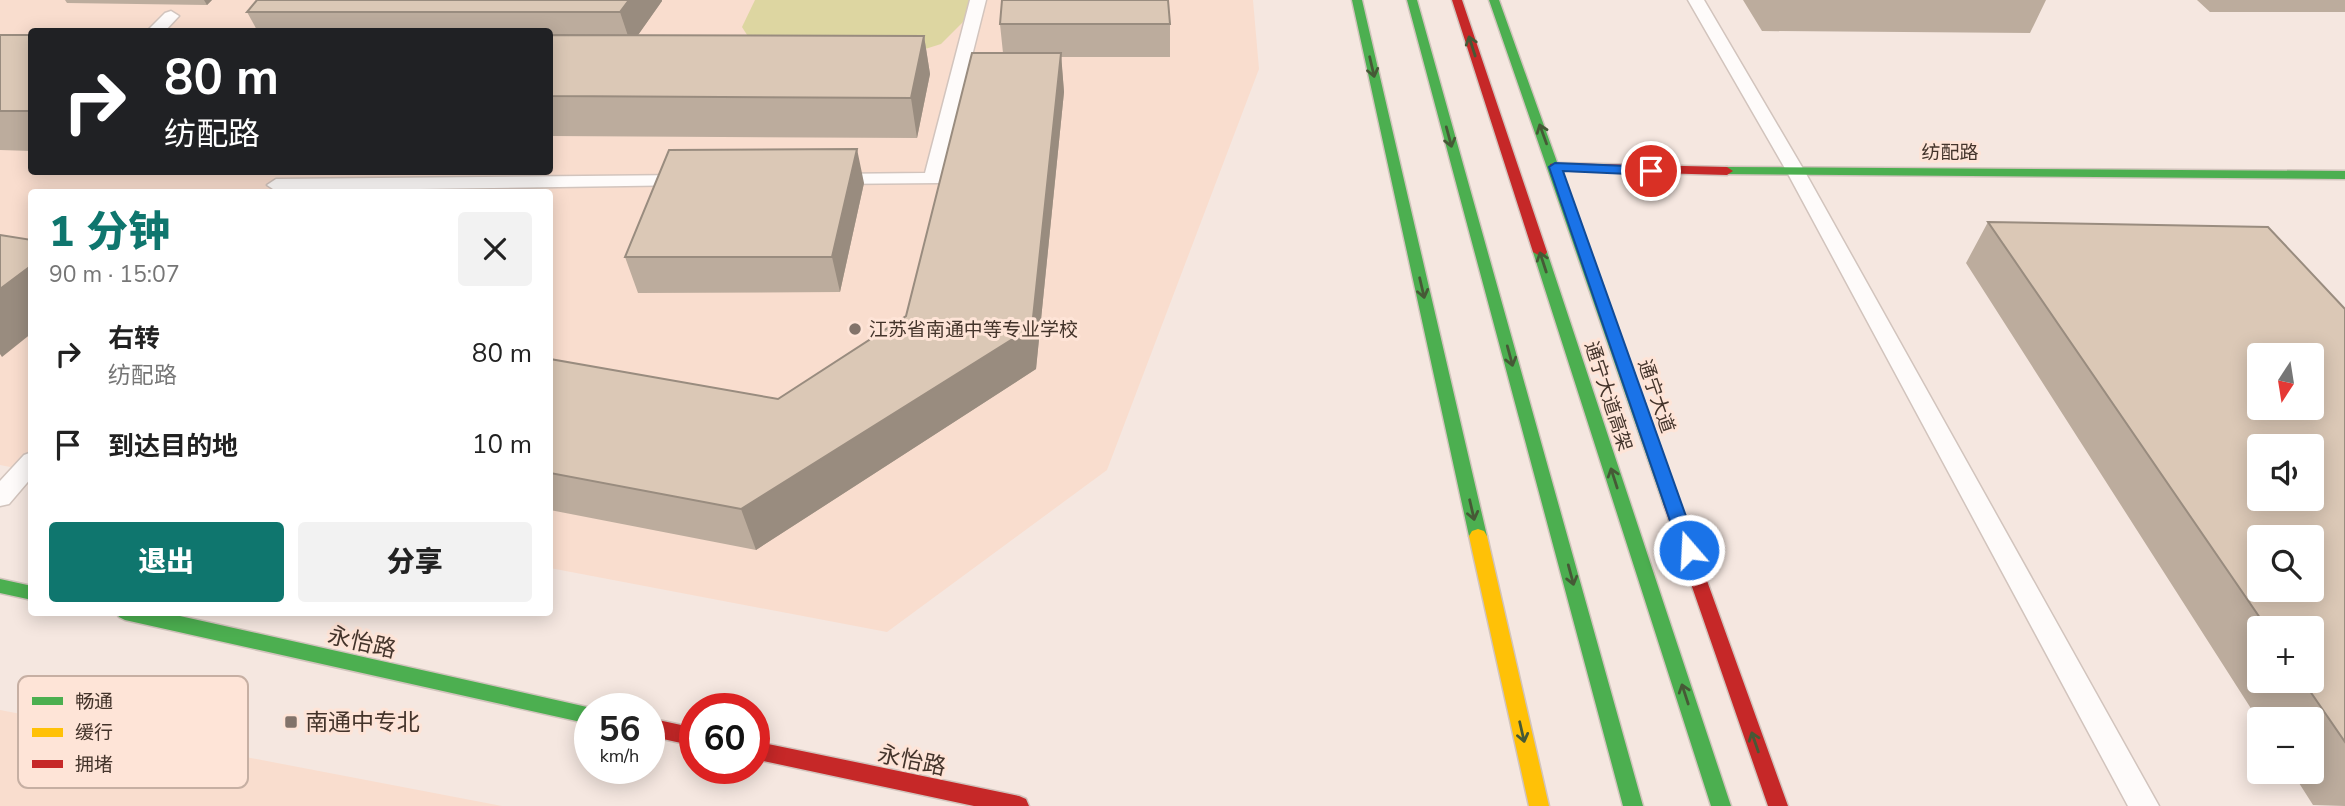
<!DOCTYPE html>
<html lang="zh">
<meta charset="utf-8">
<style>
:root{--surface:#fff;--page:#f2f2f2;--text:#222;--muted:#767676;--accent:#0f766e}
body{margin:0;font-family:"Nunito Sans","Noto Sans SC",sans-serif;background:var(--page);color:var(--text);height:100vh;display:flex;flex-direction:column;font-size:26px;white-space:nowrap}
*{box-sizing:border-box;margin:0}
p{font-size:23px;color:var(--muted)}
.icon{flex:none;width:38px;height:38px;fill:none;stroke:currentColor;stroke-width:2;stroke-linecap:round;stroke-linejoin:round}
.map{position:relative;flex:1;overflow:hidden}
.side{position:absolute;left:28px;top:189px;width:525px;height:427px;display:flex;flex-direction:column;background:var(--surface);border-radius:7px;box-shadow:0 4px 18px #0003}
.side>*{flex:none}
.banner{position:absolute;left:28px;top:28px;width:525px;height:147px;border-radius:7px;box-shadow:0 4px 18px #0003;background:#202124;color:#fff;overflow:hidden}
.needle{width:46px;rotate:192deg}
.buttons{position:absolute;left:2247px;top:343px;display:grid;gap:14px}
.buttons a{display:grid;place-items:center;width:77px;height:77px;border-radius:7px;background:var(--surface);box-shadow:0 4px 18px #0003;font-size:35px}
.speed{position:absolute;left:574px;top:693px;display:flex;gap:14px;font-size:35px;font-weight:700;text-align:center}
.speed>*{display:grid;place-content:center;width:91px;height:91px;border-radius:50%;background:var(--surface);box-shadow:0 4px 18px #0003;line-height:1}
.speed small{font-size:18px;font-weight:400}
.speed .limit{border:10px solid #d22;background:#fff;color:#111}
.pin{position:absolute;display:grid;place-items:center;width:60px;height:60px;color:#fff;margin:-30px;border:4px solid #fff;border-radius:50%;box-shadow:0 2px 7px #0007}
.me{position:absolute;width:77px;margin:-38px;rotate:341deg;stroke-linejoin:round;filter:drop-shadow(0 0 5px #0008)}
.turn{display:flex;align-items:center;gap:24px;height:147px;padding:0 21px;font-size:32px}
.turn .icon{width:91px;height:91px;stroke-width:2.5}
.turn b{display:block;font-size:49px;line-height:60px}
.round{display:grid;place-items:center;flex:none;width:74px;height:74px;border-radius:7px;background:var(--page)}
.summary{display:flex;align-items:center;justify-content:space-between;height:119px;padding:0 21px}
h1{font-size:42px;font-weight:800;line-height:52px;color:var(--accent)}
.action{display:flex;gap:14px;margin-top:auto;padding:14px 21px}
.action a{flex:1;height:80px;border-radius:7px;background:var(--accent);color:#fff;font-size:28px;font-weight:800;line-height:80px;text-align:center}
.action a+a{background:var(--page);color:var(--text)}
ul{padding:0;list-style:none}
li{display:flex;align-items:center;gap:21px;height:91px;padding:0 21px}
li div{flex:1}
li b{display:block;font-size:26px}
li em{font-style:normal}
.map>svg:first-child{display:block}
</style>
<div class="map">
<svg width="2345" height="806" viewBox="0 0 2345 806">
<rect width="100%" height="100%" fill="#f5e7e0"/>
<path fill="#f9ddce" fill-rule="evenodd" d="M0 0H1253L1259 69 1107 470 887 632 550 568V192H32L31 471 0 465ZM32 32H550V172H32Z
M0 710 502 806H0Z"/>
<path fill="#ddd6a1" d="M755 0H969L965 20 941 44 881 63 754 46 742 27Z"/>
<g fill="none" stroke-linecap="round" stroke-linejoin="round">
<defs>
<path id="lane" d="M970 0H986L940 183 825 184 823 180 832 174 925 173Z
M1688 0H1704L1805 172 2159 806H2128L1787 172Z
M171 11 179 16 164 32H146L165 13Z
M686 175 695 181 693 185 276 191 267 185 276 179Z
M32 452V477L9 504 0 506V481L24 455Z"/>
<path id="fast" d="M1352 0H1362L1487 536 1484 541 1478 543 1472 541 1469 536Z
M1407 0H1417L1643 806H1623Z
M1489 0H1499L1679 503 1677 508H1665L1663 503Z
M1727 167 2345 171V179L1722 174V168Z
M1540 248 1547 252 1731 806H1711L1533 252Z
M0 579 32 586V600L0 593Z
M116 612H162L596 709H590V724L125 620 119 617Z"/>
<path id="slow" d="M1478 529 1484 531 1487 536 1549 806H1529L1469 536 1472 531Z"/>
<path id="jam" d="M1452 0H1462L1547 252 1545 255 1540 256 1533 252Z
M1555 163 1727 167 1733 171 1727 175 1550 170V164Z
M1671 497 1677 498 1679 503 1788 806H1768L1663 503 1665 498Z
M649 718 695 728V746L649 736Z
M754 741 1019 796 1026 799 1029 806H974L754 759Z"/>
</defs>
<use href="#lane" stroke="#d2c4bd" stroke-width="3"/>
<use href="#fast" stroke="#d2c4bd" stroke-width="3"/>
<use href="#slow" stroke="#d2c4bd" stroke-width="3"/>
<use href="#jam" stroke="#d2c4bd" stroke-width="3"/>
<use href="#lane" fill="#fefbfa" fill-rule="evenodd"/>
<use href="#fast" fill="#4caf50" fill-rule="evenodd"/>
<use href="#slow" fill="#ffc107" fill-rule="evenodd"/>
<use href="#jam" fill="#c62828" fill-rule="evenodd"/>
</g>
<path fill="#bcac9d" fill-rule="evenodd" d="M65 0H212L207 5 67 3Z
M1743 0H2046L2030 33 1762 31Z
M2197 0H2345V12H2210Z
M662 1 638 35 924 36 930 74 917 138 550 136V32H258L247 12Z
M1000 24H1170V57H1061L1064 92 1036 369 756 550 550 510V359L778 399 906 316 1003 53Z
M0 35H32V151L0 150Z
M864 183 840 292 638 293 625 257Z
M1988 222 2345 309V806L2313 805 2292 772H2312V719H2259V721L1966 263ZM2259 628H2312V681H2259Z"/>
<path fill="#998c7f" d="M204 0H212L207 5Z
M629 0H662V1L631 45 620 12Z
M924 36 930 74 917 138 911 98Z
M1061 53 1064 92 1036 369 756 550 741 509 1032 327Z
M857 149 864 183 840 292 832 257Z
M32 265V333L2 357 0 354V289Z"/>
<path fill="#dbc8b6" stroke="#998c7f" stroke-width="2" fill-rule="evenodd" d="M257 0H629L620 12H247Z
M1002 0H1168L1170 24H1000Z
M0 35H32V111H0Z
M550 35 924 36 911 98 550 96Z
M972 53H1061L1032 327 741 509 550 473V359L778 399 906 316Z
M857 149 832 257H625L669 150Z
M1988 222 2268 227 2345 309V742L2303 681H2312V628H2267ZM2259 355H2312V408H2259ZM2259 446H2312V499H2259ZM2259 537H2312V590H2259Z
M0 235 32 240V265L0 289Z"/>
<defs><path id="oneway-shaft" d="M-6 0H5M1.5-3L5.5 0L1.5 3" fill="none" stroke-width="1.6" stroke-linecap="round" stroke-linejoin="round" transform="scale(1.75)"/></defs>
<g stroke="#465936">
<use href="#oneway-shaft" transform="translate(1472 46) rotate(-108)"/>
<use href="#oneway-shaft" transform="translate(1372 67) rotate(77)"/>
<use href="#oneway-shaft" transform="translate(1543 134) rotate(-110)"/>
<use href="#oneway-shaft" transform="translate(1449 137) rotate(75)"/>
<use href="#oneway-shaft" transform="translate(1543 262) rotate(-108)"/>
<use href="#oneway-shaft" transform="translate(1422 288) rotate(77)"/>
<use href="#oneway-shaft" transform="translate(1510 356) rotate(75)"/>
<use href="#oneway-shaft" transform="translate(1614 478) rotate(-108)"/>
<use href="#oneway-shaft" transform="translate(1472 510) rotate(77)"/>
<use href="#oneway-shaft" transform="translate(1571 575) rotate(75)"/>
<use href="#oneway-shaft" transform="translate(1685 694) rotate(-108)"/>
<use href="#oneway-shaft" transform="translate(1522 732) rotate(77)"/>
<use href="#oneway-shaft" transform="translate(1755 742) rotate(-109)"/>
</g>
<path fill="#1a73e8" stroke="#114b97" stroke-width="2" d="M1555 163 1651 167 1657 171 1651 175 1563 171 1698 550 1695 555H1682L1680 550 1549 167Z"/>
<g fill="#82736a" stroke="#fee4d7" stroke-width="2.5">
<circle cx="855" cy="329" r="7"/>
<rect x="284" y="715" width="14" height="14" rx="3.5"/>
</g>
<g text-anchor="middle" stroke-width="6" stroke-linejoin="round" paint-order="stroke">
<g font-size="19" fill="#44342b" stroke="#fee4d7">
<text x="1950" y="159">纺配路</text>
<text transform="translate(1609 396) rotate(72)" y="7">通宁大道高架</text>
<text transform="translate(1657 396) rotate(71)" y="7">通宁大道</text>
</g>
<g font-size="19" fill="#44342b" stroke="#fee4d7" text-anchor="start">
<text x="869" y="336">江苏省南通中等专业学校</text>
</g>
<g font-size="23" fill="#44342b" stroke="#fee4d7">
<text transform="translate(362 642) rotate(13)" y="8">永怡路</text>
<text transform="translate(912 760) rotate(12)" y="8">永怡路</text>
</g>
<g font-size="23" fill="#44342b" stroke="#fee4d7" text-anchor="start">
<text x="305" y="730">南通中专北</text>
</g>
</g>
<rect x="18" y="676" width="230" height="112" rx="10" fill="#fee4d7" stroke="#c6afa3" stroke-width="2"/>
<rect x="32" y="697" width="31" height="8" fill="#4caf50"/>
<rect x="32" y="728" width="31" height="9" fill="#ffc107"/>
<rect x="32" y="760" width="31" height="8" fill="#c62828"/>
<g font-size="19" fill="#44342b">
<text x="75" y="708">畅通</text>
<text x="75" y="739">缓行</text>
<text x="75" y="771">拥堵</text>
</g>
</svg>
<div class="buttons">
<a><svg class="needle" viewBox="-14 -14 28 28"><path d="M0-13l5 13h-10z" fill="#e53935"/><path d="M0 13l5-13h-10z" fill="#767676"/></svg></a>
<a><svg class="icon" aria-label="sound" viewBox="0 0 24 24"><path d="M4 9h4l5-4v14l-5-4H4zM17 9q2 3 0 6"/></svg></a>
<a><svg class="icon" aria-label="search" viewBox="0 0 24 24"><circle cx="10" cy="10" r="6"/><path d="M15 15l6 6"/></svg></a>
<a>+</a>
<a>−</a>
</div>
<div class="speed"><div>56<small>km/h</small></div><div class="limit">60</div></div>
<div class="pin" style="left:1651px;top:171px;background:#d93025"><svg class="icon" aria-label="arrive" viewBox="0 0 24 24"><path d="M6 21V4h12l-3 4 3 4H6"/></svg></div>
<svg class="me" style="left:1689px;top:550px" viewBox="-20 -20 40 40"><circle r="17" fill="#1a73e8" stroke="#fff" stroke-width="3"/><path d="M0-11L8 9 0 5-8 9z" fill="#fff"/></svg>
<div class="banner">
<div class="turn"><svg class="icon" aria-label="right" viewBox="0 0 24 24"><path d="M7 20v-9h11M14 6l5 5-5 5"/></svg><div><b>80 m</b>纺配路</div></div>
</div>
<section class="side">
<div class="summary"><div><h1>1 分钟</h1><p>90 m · 15:07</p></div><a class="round"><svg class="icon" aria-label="close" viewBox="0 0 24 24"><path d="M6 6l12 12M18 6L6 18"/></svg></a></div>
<ul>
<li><svg class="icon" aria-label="right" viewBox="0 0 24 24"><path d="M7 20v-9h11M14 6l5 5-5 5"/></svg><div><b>右转</b><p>纺配路</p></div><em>80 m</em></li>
<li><svg class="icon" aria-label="arrive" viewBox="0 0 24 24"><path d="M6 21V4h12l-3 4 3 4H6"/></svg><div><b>到达目的地</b></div><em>10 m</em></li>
</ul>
<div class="action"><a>退出</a><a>分享</a></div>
</section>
</div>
